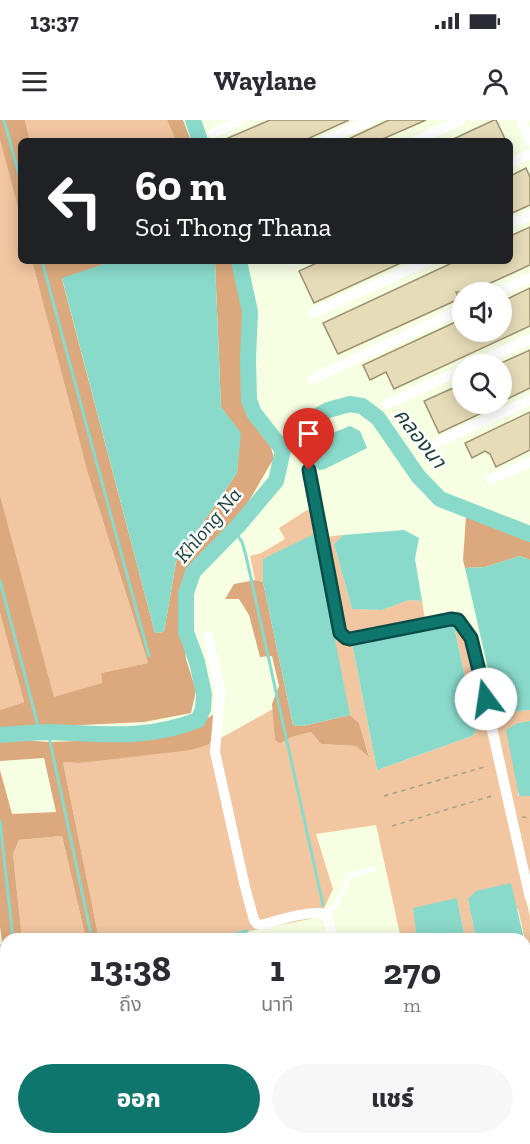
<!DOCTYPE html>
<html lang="th">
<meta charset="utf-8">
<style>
:root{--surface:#fff;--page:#f7f7f7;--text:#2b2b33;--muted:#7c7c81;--accent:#0f766e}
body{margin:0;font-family:"Zilla Slab","Noto Sans Thai",serif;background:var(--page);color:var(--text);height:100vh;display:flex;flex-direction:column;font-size:22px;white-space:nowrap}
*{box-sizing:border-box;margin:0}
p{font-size:20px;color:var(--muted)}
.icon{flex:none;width:33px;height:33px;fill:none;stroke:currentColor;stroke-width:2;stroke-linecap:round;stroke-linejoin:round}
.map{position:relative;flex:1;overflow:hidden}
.drawer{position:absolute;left:0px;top:813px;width:531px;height:212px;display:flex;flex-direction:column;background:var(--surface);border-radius:18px 18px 0 0;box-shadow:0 3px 15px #0003}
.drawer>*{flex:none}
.top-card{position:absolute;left:18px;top:18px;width:495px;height:126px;border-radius:9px;box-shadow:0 3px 15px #0003;background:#202124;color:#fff;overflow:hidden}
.controls{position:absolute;left:452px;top:162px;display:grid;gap:12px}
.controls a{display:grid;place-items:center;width:60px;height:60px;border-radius:50%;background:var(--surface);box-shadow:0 3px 15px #0003;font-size:30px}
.pin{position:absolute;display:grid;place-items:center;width:51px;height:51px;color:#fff;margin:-62px -26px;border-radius:50% 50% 50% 0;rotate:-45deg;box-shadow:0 0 6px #0007}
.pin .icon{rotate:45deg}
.me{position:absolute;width:66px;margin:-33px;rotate:346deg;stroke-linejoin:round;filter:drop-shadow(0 0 4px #0008)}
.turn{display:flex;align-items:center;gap:21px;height:126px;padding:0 18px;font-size:27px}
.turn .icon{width:78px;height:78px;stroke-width:2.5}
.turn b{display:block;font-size:42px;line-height:51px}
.eta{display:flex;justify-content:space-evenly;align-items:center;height:102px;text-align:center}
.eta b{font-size:36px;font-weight:800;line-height:42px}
.cta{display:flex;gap:12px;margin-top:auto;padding:12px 18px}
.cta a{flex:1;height:69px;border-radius:36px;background:var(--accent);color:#fff;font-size:24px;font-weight:800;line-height:69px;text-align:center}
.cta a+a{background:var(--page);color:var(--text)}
.status{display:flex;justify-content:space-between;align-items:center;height:42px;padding:0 30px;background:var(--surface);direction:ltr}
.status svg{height:16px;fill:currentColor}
header{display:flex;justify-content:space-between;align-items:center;height:78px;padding:0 18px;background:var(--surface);font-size:27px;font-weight:800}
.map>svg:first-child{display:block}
</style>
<div class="status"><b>13:37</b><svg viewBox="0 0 49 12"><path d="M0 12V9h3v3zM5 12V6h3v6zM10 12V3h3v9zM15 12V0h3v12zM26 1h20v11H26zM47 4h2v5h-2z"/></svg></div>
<header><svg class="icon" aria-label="menu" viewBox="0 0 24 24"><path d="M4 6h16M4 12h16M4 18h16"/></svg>Waylane<svg class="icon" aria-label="person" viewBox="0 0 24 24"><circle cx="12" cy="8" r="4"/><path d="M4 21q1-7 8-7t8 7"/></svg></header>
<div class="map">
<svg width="530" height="1024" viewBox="0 0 530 1024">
<rect width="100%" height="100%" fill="#f6ffe2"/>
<path fill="#f1c6a1" d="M25 0H167L176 21H30Z
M0 20 21 99V141H32L88 354 148 543 101 553 102 563 54 578 0 375Z
M307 390H320L325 417 343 415 334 424 352 489 382 490 409 480 422 481 425 500 374 511 350 513 377 650 472 616 476 612 454 505H458L466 515 530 797V829H527L518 789 468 779 476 819H465L457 778 417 810V819H401L376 705 316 714 333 769 320 797 210 819H99L63 642 79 643 210 624 273 589 275 620 311 612 321 624 356 626 369 636 359 603 350 595 263 439V462L255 460 250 436 261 433 285 419 279 408Z
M0 493 24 582 0 590Z
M530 590V601L518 603V676H530V758L497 606 498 593Z
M62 716 86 819H22L13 734 19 720Z
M0 824H2L6 853V907L0 908Z
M530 881V1024H460L459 1019 525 1018V882Z
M53 1019H125L126 1024H54Z"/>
<path fill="#dba97d" d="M0 0H25L30 21H21V99L0 20Z
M167 0H183L191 21H176Z
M32 141H113L62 159 155 513 164 512 176 442 237 353 240 313 221 287 215 141H233L242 169 245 248 244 285 270 324 274 338 246 386 195 445 180 487 186 539 196 571 191 593 144 602 0 609V590L24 582 0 493V375L54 577 102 563 101 553 148 543 88 354Z
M466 396 530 420V440L520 436 485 447 465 448 463 440Z
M255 460 263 462 293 605 303 606 350 595 359 603 369 637 356 626 321 624 311 612 291 617 280 623 275 620 272 584 279 566 272 536 260 537 249 495 239 479H225L234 464Z
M214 594V608L210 624 191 630 79 643 63 642 99 819H86L62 716 19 720 13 734 22 819H6V853L0 807V650L12 694 56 692 44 638 0 641V619L50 622 160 618 189 610Z"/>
<path fill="#89dacb" d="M113 141H215L221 287 241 313 237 353 176 442 164 512 155 513 62 158Z
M350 306 360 311 367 328 325 349 319 350 313 344 312 334 332 313Z
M404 410 419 418 415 439 422 481 409 480 382 490 352 489 334 424 343 415Z
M314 414 350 595 303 606 293 605 263 462V439Z
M520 436 530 440V590L498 593 465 448 485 447Z
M443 505H454L476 612 472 616 377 650 352 523Z
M530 601V676H519L506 610 518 603Z
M511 763 524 819H476L468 779 476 771Z
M457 778 465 819H417L413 788Z
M6 907V977L0 978V908Z
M6 987V1018L31 1019V1024H0V988Z"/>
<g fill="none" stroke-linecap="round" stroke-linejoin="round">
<path stroke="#89dacb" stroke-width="3" d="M4 0 21 62
M42 141 149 536
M234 410 242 422 246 436 323 785
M0 461 40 613
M48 612 92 819
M0 701 13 819
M215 819 247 811
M525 873 530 872
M41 1018 42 1024
M136 1018 137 1024"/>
<path stroke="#89dacb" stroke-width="16" d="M193 0 200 21
M239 141 250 192 248 238 249 280 254 293 283 330
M0 615C17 614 34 612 51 612 104 614 147 620 198 600L203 589 204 574 197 542 186 512V473L193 452 238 406 276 361 283 330 295 311 312 299 328 290 350 284 362 286 378 298 418 356 440 379 530 414"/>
</g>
<path fill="#e7dcb9" stroke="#9b906f" stroke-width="1.5" d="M270 0H349L303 21H221Z
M389 0H426L378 21H344Z
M494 0H496L506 21H449Z
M526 48 530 57V85L510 94V56Z
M530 107V145L471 172H456L459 179 338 234 323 203 456 141H510V116Z
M321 141H405L314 183 299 151Z
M530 168V206L394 269 386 252 370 260 363 245 462 199V212H501V182Z
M530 230V268L501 282V243Z
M462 264V284H497L483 290 484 292 439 313 424 281Z
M530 292V330L496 347 490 334 485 331 472 338 465 323Z"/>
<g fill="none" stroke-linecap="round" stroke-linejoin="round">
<path stroke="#9da48e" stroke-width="1.5" stroke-dasharray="4.5 4.5" stroke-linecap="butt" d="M384 676 488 646
M522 697 530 698
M392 706 495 675"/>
<path stroke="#fff" stroke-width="5" d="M327 794 336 785 350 755 375 749
M525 842 530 841"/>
<path stroke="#fff" stroke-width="10" d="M521 0 530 21
M213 13 241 0
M324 21 371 0
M416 21 461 0
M510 43 530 34
M510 104 530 95
M291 141H292
M498 172 530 158
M313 193 428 141
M474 244 530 219
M312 259 462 189
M387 284 462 250
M438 322 530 280
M309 350 336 497C338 504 338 514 345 518 356 523 434 502 451 499L458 500 471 518 530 778
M491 359 530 342
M208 516 220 572 215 632 245 767 254 800 257 804 261 805C280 800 307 790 327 794L333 819
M378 1018 379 1024"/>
</g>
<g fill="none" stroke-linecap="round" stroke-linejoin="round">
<defs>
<path id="route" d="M309 350 340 513 346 518 350 519 451 499 458 500 471 518 486 579"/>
</defs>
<use href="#route" stroke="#0a4d48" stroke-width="15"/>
<use href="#route" stroke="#0f766e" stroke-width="10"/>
</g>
<g text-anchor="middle" stroke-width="5" stroke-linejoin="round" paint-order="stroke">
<g font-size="21" font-style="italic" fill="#183e38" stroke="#fff">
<text transform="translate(420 318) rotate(52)" y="7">คลองนา</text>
<text transform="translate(208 405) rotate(-50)" y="7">Khlong Na</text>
</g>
</g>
</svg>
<div class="controls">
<a><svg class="icon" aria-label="sound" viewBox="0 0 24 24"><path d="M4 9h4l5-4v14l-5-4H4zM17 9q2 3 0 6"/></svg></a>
<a><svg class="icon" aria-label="search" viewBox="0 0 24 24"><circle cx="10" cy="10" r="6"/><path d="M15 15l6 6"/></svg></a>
</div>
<div class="pin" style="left:309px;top:350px;background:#d93025"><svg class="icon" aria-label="arrive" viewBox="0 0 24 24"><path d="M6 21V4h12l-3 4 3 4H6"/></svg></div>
<svg class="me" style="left:486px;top:579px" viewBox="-20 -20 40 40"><circle r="19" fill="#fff"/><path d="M0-13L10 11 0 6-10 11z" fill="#0f766e"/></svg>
<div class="top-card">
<div class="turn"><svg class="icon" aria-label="left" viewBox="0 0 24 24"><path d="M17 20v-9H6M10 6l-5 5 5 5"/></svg><div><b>60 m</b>Soi Thong Thana</div></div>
</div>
<section class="drawer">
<div class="eta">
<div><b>13:38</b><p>ถึง</p></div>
<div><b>1</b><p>นาที</p></div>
<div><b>270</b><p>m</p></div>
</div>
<div class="cta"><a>ออก</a><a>แชร์</a></div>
</section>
</div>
